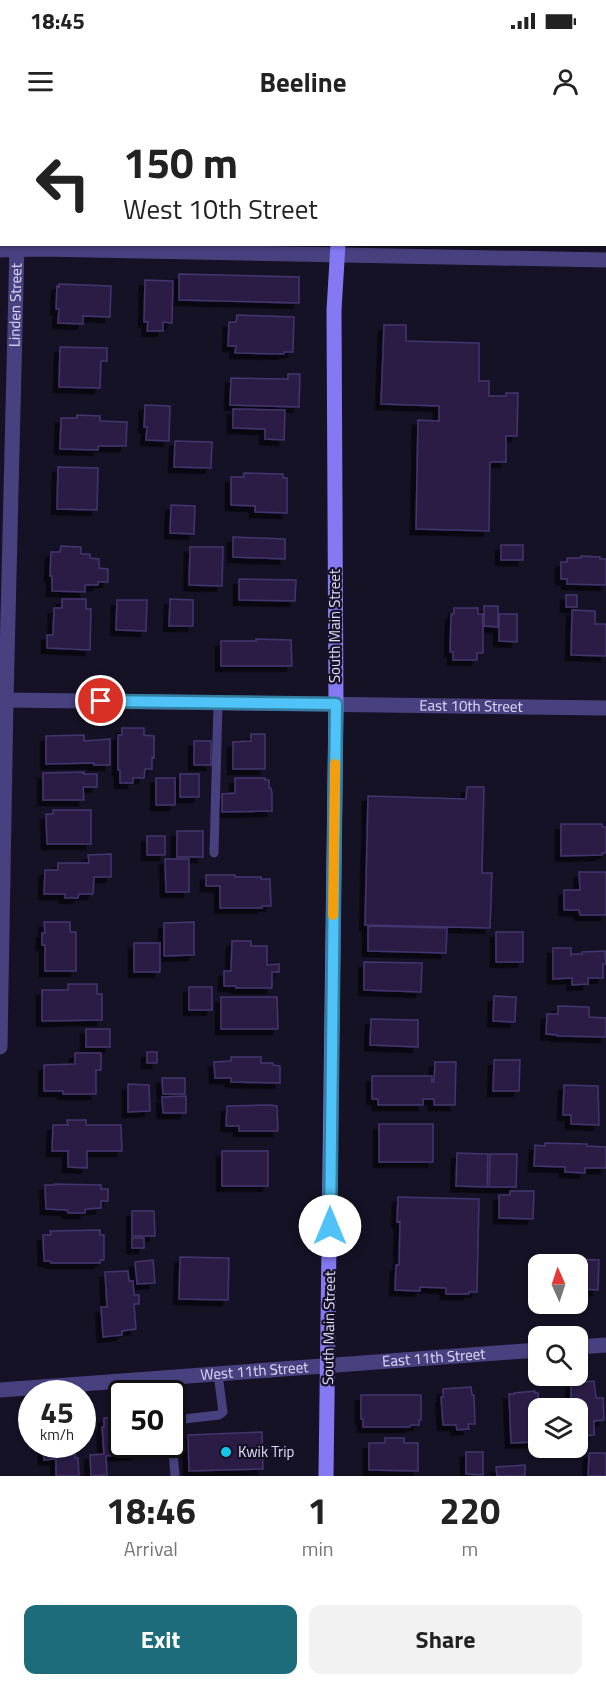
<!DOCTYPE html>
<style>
:root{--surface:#fff;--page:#f2f2f2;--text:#222;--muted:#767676;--accent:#1d6c7c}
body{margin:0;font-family:"Titillium Web",sans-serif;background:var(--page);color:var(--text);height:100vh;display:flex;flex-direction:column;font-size:22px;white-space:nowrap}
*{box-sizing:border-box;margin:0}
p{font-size:20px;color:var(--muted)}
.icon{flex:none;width:33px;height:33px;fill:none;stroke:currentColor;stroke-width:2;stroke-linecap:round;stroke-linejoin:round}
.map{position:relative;height:1356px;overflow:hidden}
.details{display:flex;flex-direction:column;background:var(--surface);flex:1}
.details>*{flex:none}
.guide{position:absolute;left:0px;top:0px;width:606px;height:126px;box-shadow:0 2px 4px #0004;background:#fff;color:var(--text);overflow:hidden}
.needle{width:39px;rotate:357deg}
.tools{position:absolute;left:528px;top:1134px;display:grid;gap:12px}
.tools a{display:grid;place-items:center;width:60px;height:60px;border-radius:12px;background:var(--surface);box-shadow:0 2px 4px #0004;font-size:30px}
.speed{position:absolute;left:18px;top:1260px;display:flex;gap:12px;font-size:30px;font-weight:700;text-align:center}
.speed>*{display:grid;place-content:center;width:78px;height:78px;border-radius:50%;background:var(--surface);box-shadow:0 2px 4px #0004;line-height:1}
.speed small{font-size:15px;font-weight:400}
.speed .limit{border:3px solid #111;border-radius:9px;background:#fff;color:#111}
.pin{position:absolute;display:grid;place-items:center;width:51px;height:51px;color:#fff;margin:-26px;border:3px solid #fff;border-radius:50%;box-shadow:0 2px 6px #0007}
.me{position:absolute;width:66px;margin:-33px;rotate:0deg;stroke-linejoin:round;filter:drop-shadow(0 0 4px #0008)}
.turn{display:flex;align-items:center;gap:21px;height:126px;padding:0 24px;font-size:27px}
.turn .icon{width:78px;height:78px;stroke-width:2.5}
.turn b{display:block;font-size:42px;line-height:51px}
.eta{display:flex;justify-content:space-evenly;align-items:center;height:102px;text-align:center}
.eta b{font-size:36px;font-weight:700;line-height:42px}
.cta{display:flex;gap:12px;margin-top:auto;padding:12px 24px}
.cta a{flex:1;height:69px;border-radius:12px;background:var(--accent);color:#fff;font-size:24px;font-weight:700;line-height:69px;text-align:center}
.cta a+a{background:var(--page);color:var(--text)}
.status{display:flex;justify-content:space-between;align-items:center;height:42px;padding:0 30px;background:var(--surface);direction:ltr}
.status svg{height:16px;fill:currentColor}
header{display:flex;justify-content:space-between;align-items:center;height:78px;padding:0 24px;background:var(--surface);font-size:27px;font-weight:700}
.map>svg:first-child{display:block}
</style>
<div class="status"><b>18:45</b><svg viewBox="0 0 49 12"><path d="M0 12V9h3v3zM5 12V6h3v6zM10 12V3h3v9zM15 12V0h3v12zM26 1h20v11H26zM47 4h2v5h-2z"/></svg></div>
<header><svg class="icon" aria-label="menu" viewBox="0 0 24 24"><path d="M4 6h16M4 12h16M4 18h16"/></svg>Beeline<svg class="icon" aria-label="person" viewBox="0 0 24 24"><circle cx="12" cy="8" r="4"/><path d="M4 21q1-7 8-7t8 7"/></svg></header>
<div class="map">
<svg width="606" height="1356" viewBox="0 0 606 1356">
<defs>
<filter id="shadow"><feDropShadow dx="-5.5" dy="5.5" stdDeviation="0" flood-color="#0009"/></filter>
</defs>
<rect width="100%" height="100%" fill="#161226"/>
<path fill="#2a1f45" stroke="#43346f" stroke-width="1.5" filter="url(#shadow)" d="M589 0H606V60H604V2H589Z
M179 154 299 157V183L179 180Z
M145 160 173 161 172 203 163 202V211H147L148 202H144Z
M59 164 111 166 110 197 83 196V204L58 203 59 189H56L57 166 59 167Z
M237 195 294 197 293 232H284V234L235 233 236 226H228L229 202H236Z
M384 205H406V221L479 223V261H489V276H506V273H518L517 316H506V342H490L489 411 416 409 418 300 439 301V286L381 284Z
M60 227 107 228V241H101L100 268 59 267Z
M288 254H300L299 287 230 285 231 258 288 259Z
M145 285 170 286 169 321 146 320 147 307H144Z
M233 289 285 290 284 320 265 319V309L233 308Z
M77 295 100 296V301L127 302 126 326H98V330L60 329 61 298H77Z
M175 321 212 322 211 348 174 347Z
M58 347 98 348 97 390 57 389Z
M244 353 283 354V358H287V393L255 392V386L231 385V357H244Z
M171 385 195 386 194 414 170 413Z
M233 417 285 419V439L233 437Z
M501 425H523V440H501Z
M61 426 81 427V434H90V438L99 439V448L108 449V462H98V465H85V472L52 471V456H50L51 432H60Z
M190 427H223L222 466 189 465Z
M581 436 600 437V439H606V465L567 464V459H561V442H567V438H581Z
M239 459 296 460 295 481 239 480Z
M566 475H577V487H566Z
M62 479H86V489H91L90 530 47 528V515H53L54 488H62Z
M170 479 193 480V506H169Z
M117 480H147L146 511 116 510Z
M484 486H498V507L484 506Z
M454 488H478V494H483V533H477V540H453V532H450L451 494H454Z
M572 490 595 491V504H606V536L571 535Z
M499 494H517V522L499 521Z
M256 519 291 520 292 546H221V521H256Z
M122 608H144V615L154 616V638L152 637V649H145L144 658H133V663H120V650H118V615H122Z
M251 614H265V649H233V622L251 621Z
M84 615V621L110 619V645H94V643L46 644V616Z
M194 621H211V645H194Z
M84 652 83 654H97V667H83L84 680H43V653Z
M180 654H199V677H180Z
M156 658H175V685H156Z
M235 658H265V660H269V668H271L272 673V691L222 692V674L235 673Z
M467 667H484L482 753H492L490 808 365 805 368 676 466 679Z
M53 690H91V724H47L46 694H53Z
M561 704H602V707H606V733H602V735L561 736Z
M177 711H203V737H177Z
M147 716H165V735H147Z
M111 734V757H94L93 774H79L78 778H65V774H44L45 750H58V743H89L88 735Z
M165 739H189V772H166Z
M579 752H606V795H580L579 790H564V770H580Z
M206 755H235V757H261V759H270L271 786H262V788H220V766H206Z
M44 802H70V812H76V851H45V825H42V813H45Z
M194 802V835L164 836V803Z
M368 806 447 808 446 833 368 831Z
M496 812H523V842H496Z
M232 821H251V826H267V845L279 844V852H272V868H236V866H224V851H231Z
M134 823H160V852H134Z
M553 828H571V837V834H582V832L605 831 606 844H603V858H588V864L572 865V858L553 859Z
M364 842 422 843 421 872 364 870Z
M68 864H97V874H102V900L42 901V870H68Z
M189 867H212V890H189Z
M494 876 516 877 515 902 493 901Z
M221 877H277L278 909H221Z
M558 886 589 887V897L606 898V917L557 916V915L546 914 547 894H558Z
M371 899 418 900V927L370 925Z
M86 909H110V927H86Z
M147 932H157V943H147Z
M75 933H101V950H96V974H63V971H44V945L75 944Z
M231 937H261V943H273V945L280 946V963L231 962V958H215L214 942 231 941Z
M494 940H520L519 971H493Z
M435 942H456L455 985H434V979H423V985H378V979H372V956H432V962H434Z
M162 958H185V974H163Z
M128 964 149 965 150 991 128 992Z
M564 965 598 966 599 1005 571 1004V995H563Z
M186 976V993H163L162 977Z
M270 985 277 986 278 1011H239V1006H226L227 986Z
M67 1000H86V1005H121L122 1031H87V1048L68 1047V1031H52L53 1005H68Z
M379 1004H433V1042H379Z
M545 1023 587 1024V1026L606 1027V1048H585V1053L565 1052V1047L534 1046 535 1025 545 1026Z
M222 1031H268V1066H222Z
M457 1033 488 1034 487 1067 456 1066Z
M490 1034H517L516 1067H489Z
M54 1064 101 1065V1069H108V1081H101V1088L87 1089 85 1090V1093H68L67 1090 46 1089 45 1065H54Z
M510 1071H534L533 1099 499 1098V1075H510Z
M398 1077 479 1079 477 1172H469V1174H446V1168L420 1167V1171L395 1170 396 1145H399L400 1101 397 1102Z
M132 1091H154L155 1116H132Z
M100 1110V1115H104V1140H100V1143H51L50 1141H44L43 1115H51L50 1111Z
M132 1118H144V1128H132Z
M180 1137 229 1138 228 1180 179 1179Z
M537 1138 599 1140 598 1170 578 1169V1144H538V1168H536Z
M153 1140 155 1163 137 1164 135 1142Z
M128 1151 129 1161H133L134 1175H139V1184H134L136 1209 122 1211V1215L103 1217 101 1187H107L105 1152Z
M594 1261 596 1278H603L604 1300 594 1301V1315L578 1316V1288H566V1280H571V1263Z
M471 1267 472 1275H474L475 1304H468L469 1309 457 1310 456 1305H443L441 1277H443V1269Z
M535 1271V1273H538V1287L541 1286V1288H538V1322L511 1323 509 1274H514V1273Z
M361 1275H421V1300H419V1305H411L410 1307H363V1299H361Z
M122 1297V1324H136L137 1334 106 1336 107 1355 91 1356 90 1335 104 1334 102 1307H104V1298Z
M262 1312 263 1349 189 1351 188 1315Z
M385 1318H404V1323H418V1351L369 1350V1323H385Z
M43 1324H75V1338H78L79 1356H56V1339L44 1340Z
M466 1332H483V1355L466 1354Z
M589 1333H606V1356H588Z
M525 1345V1356H497L496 1347Z"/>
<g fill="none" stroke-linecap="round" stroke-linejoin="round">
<path stroke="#484180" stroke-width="9" d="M214 733 218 583
M172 1302 175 1300 219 1295 223 1292 218 1254
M172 1319 175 1356"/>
<g stroke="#484180" stroke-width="15">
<path d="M16 0V2"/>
<path d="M0 130 42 129 606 140"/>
<path id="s1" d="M6 580 606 588"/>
<path id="s2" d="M0 927 6 580 17 124"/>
<path d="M578 1227 606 1225"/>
<path id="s3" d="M0 1270 538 1230"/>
</g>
<path stroke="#8579f3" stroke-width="15" d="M338 2V0
M326 1356 336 584 334 190 338 124"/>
</g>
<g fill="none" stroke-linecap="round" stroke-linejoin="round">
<defs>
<path id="route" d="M101 581 336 584 330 1106"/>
</defs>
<use href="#route" stroke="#337fa1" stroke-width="15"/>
<use href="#route" stroke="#4fc3f7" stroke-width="10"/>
<path stroke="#f59e0b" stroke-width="10" d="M333 795 335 644"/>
</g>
<circle fill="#17c7ea" stroke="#161226" stroke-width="2" cx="226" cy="1332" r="6"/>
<g text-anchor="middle" stroke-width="4.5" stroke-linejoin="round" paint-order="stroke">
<g font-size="15" fill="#e0dafc" stroke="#161226">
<text dy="5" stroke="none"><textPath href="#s2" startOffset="742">Linden Street</textPath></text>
<text transform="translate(335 506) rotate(-90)" y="5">South Main Street</text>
<text dy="5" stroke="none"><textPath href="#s1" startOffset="465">East 10th Street</textPath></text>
<text transform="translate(329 1208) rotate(-89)" y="5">South Main Street</text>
<text dy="5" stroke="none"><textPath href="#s3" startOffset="435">East 11th Street</textPath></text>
<text dy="5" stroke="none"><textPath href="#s3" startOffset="255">West 11th Street</textPath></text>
</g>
<g font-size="15" fill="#e0dafc" stroke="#161226" text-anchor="start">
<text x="238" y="1337">Kwik Trip</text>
</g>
</g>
</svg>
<div class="tools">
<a><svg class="needle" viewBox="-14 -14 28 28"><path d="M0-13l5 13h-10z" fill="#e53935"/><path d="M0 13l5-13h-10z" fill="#767676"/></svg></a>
<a><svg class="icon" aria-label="search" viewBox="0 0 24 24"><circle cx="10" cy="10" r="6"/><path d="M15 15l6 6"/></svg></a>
<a><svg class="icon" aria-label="layers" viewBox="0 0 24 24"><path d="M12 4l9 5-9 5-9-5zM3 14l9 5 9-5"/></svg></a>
</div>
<div class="speed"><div>45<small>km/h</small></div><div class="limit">50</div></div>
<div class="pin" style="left:101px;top:581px;background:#d93025"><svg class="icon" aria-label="arrive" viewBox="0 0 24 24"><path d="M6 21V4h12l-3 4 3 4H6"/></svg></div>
<svg class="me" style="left:330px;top:1106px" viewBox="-20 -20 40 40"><circle r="19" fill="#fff"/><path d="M0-13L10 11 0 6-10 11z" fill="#4fc3f7"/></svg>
<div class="guide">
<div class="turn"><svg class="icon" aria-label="left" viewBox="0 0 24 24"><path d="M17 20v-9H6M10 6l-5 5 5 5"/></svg><div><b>150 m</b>West 10th Street</div></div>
</div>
</div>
<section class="details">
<div class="eta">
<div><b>18:46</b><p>Arrival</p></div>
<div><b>1</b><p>min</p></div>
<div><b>220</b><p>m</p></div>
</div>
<div class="cta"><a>Exit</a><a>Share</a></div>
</section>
